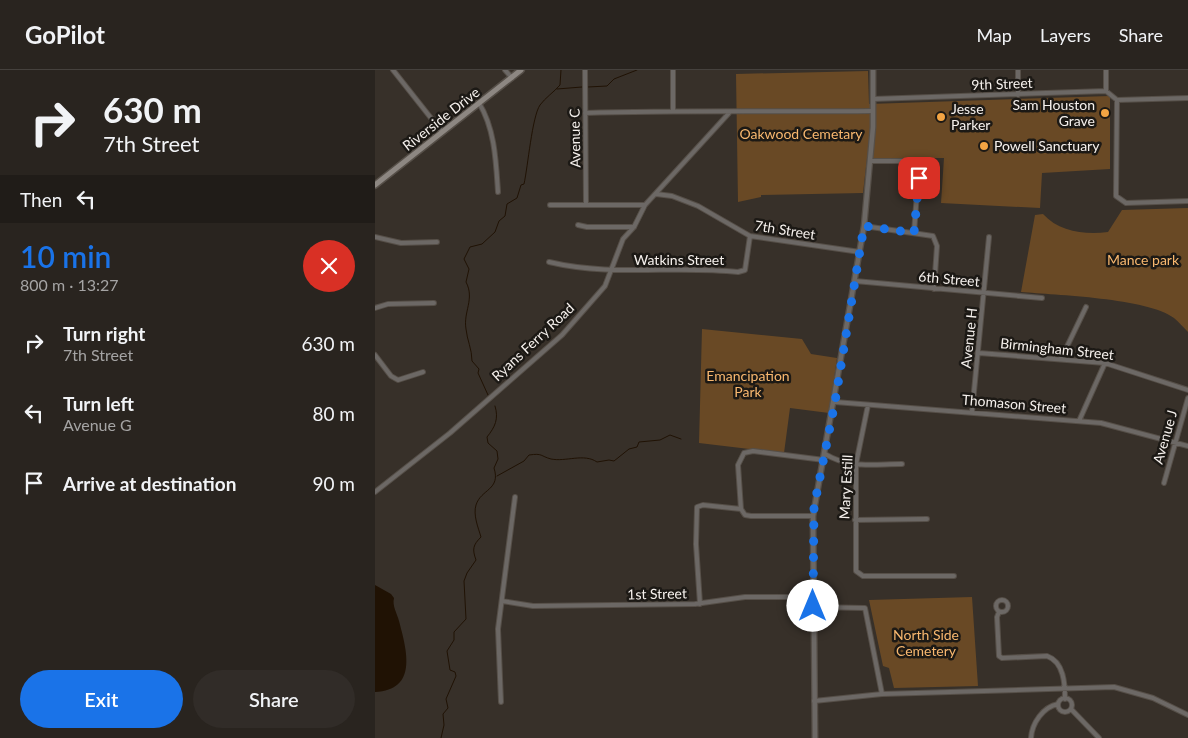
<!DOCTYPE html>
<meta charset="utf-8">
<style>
:root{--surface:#29241f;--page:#312c28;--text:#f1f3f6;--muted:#a5a4a4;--line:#45413d;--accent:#1a73e8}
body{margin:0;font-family:Lato,sans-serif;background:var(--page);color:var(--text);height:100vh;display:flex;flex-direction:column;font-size:19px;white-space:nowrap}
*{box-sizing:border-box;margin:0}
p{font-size:16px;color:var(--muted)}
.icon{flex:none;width:28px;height:28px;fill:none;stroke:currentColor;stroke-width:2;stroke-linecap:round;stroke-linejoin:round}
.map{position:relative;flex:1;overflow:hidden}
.details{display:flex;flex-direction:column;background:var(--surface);width:375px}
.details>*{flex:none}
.guide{background:#29241f;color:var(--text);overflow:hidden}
.pin{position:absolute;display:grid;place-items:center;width:42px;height:42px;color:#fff;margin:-21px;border-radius:10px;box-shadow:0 2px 8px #0006}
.me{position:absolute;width:55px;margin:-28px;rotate:0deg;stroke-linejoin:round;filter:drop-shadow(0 0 4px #0008)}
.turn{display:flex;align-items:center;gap:18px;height:105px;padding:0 20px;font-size:22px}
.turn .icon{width:65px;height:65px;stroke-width:2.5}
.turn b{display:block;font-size:35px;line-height:42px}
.then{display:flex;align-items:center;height:48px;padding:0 20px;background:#0003;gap:10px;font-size:19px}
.round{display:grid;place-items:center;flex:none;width:52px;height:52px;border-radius:26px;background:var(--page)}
.summary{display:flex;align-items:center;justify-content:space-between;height:85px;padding:0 20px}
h1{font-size:30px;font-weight:600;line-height:38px;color:var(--accent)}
.primary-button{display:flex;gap:10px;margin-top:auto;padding:10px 20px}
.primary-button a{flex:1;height:58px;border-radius:30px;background:var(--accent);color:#fff;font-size:20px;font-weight:600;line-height:58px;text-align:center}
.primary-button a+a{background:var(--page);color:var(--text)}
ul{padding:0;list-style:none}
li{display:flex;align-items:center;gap:15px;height:70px;padding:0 20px}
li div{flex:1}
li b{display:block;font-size:19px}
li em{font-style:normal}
header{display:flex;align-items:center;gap:30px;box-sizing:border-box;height:70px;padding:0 25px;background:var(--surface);border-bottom:1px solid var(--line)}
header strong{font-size:24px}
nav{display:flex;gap:28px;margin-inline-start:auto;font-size:18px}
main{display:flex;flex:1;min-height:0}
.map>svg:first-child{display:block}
</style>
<header>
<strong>GoPilot</strong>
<nav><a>Map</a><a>Layers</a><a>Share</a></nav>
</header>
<main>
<section class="details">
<div class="guide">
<div class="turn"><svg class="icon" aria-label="right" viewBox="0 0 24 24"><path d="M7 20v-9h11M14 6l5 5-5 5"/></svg><div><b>630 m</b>7th Street</div></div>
<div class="then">Then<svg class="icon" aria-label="left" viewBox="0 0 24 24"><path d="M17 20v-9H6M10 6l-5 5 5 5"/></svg></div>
</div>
<div class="summary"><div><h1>10 min</h1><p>800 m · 13:27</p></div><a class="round" style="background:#d93025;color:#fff"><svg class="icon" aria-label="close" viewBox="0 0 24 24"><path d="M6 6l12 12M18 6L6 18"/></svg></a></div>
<ul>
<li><svg class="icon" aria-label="right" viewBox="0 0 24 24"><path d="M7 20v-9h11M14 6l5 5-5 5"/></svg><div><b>Turn right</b><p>7th Street</p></div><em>630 m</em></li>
<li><svg class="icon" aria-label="left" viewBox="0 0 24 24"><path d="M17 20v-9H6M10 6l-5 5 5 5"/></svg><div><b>Turn left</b><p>Avenue G</p></div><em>80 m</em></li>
<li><svg class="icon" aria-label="arrive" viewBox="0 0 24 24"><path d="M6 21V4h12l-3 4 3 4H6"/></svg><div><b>Arrive at destination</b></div><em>90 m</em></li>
</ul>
<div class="primary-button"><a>Exit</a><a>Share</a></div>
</section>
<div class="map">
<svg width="813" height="668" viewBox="0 0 813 668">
<rect width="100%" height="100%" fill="#373029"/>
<path fill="#694925" d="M493 1 494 34 735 26V99L667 103 665 138 566 133 569 88H492L488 123 386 125V127L363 132 361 4Z
M813 138V262C808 257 804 252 799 248 773 228 680 225 646 222L660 145 668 144C684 162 711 165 733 162L747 140Z
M327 259 427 269 436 284 462 288 454 343 415 338 409 383 324 373Z
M597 527 603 616 519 618 514 598 508 596 494 530Z"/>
<path fill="#201204" d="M0 515 16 524 19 528C17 536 22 543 24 551 32 581 43 620 0 622Z"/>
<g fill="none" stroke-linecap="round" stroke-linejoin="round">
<path stroke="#201204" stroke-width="1" d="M213 17 232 16 239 9 262 0
M182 19 207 17
M113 325 103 303 104 299 97 291C97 279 92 270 91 259 88 242 100 229 91 212L94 199 89 189 95 177 107 174 120 162 124 151 130 146 132 134 142 128 146 115 149 114C153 96 157 47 165 35 170 28 179 22 185 15L186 0
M122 406 149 391 154 385C168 383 165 386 176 389 191 392 209 383 222 392L234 390 239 391 254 379 262 377 264 372 285 370 295 365 306 369
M66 668 69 655 68 644 73 638 71 629 81 606 80 602 75 600 72 581 79 570V562L91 549 89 511 92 503 101 490C97 479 98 475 106 467 103 457 98 445 101 435 106 419 126 420 119 398L123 389 122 381 113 373 112 367C120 357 124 349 120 336"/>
<defs>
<path id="minor" d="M18 0 67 62
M130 0 137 8
M210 0 211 135
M298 0V40
M643 0V25
M731 0V21
M498 29 731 21 742 30 813 28
M742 30 741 126 751 133 813 131
M104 33C120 59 121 92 123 122
M210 43C306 40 402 42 498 41
M495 91H541L544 95 539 163
M281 124 297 126 323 136 375 166 485 182
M175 135H270
M203 155 212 157H259
M489 156 558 166 562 176 559 219
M0 167 26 173 62 172
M174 192C237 207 300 195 363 202L370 200 375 166
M480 211 667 228
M0 238 13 234 59 233
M604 283 730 293 813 320
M0 285 16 306 23 310 48 302
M686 289 711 237
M460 332 726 353 813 376
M493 335 481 394V501L488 506H579
M597 342 614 167
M704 351 730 293
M450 384C475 399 498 394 527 394
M789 413 813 328
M0 422 75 363 187 265 230 216 248 169 259 157 270 135 355 42
M366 439 363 395 369 383 378 381 449 390
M480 450 552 449
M621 536a6 6 0 1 1 12 0a6 6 0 1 1-12 0Z
M127 531 158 536 320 534 370 527H438
M325 534 321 474 322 437 328 435 366 439 370 445 376 446H438
M438 537 490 538 507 624
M624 542 622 547 624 586 627 588 672 586C689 592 690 614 690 629
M683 635a7 7 0 1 1 14 0a7 7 0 1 1-14 0Z
M439 631 507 624 739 617 778 628 813 645
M126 632 123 559 140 427
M696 639 724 668
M656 668C657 653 668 637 683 634"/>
<path id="tertiary" d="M440 668 438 446 489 156 498 57V0"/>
<path id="secondary" d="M0 115 146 0"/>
</defs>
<use href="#minor" stroke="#564f48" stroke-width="6"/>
<use href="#tertiary" stroke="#564f48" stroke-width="7"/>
<use href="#secondary" stroke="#564f48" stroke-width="8"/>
<use href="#minor" stroke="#6c6865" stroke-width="4"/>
<use href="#tertiary" stroke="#6c6865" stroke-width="4.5"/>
<use href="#secondary" stroke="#8d8782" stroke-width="5"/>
</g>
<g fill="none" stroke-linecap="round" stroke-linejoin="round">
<path stroke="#1a73e8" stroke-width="9" stroke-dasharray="0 16.2" d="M438 536 439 437 460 332 489 156 539 163 544 108"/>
</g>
<g fill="#f3a443" stroke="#1c1915" stroke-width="2">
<circle cx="730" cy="43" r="5"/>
<circle cx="566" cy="47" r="5"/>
<circle cx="609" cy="76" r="5"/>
</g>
<g text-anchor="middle" stroke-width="5" stroke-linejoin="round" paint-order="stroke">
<g font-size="14" fill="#f6f1ed" stroke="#1c1915">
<text transform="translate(627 14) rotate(-2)" y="5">9th Street</text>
<text transform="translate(66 49) rotate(-38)" y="5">Riverside Drive</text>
<text transform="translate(200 68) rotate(-91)" y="5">Avenue C</text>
<text transform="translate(410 160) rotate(9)" y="5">7th Street</text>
<text x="304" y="195">Watkins Street</text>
<text transform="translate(574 209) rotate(5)" y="5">6th Street</text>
<text transform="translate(594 268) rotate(-84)" y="5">Avenue H</text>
<text transform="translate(158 272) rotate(-43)" y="5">Ryans Ferry Road</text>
<text transform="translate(682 279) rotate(6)" y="5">Birmingham Street</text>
<text transform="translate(639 334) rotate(5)" y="5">Thomason Street</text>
<text transform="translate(790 367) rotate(-74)" y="5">Avenue J</text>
<text transform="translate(471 417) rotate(-87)" y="5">Mary Estill</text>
<text transform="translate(282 524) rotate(-1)" y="5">1st Street</text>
</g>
<g font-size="14" fill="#f6f1ed" stroke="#1c1915" text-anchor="start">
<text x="720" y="40" text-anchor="end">Sam Houston<tspan x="720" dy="16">Grave</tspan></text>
<text x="576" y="44">Jesse<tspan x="576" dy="16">Parker</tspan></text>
<text x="619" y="81">Powell Sanctuary</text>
</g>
<g font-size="14" fill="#f9b86f" stroke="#1c1915">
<text x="426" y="69">Oakwood Cemetary</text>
<text x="768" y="195">Mance park</text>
<text x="373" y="311">Emancipation<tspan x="373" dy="16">Park</tspan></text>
<text x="551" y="570">North Side<tspan x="551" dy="16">Cemetery</tspan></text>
</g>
</g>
</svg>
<div class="pin" style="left:544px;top:108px;background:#d93025"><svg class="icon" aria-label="arrive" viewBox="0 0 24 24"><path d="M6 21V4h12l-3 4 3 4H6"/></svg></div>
<svg class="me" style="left:438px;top:536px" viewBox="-20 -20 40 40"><circle r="19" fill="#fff"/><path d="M0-13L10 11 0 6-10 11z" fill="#1a73e8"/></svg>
</div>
</main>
